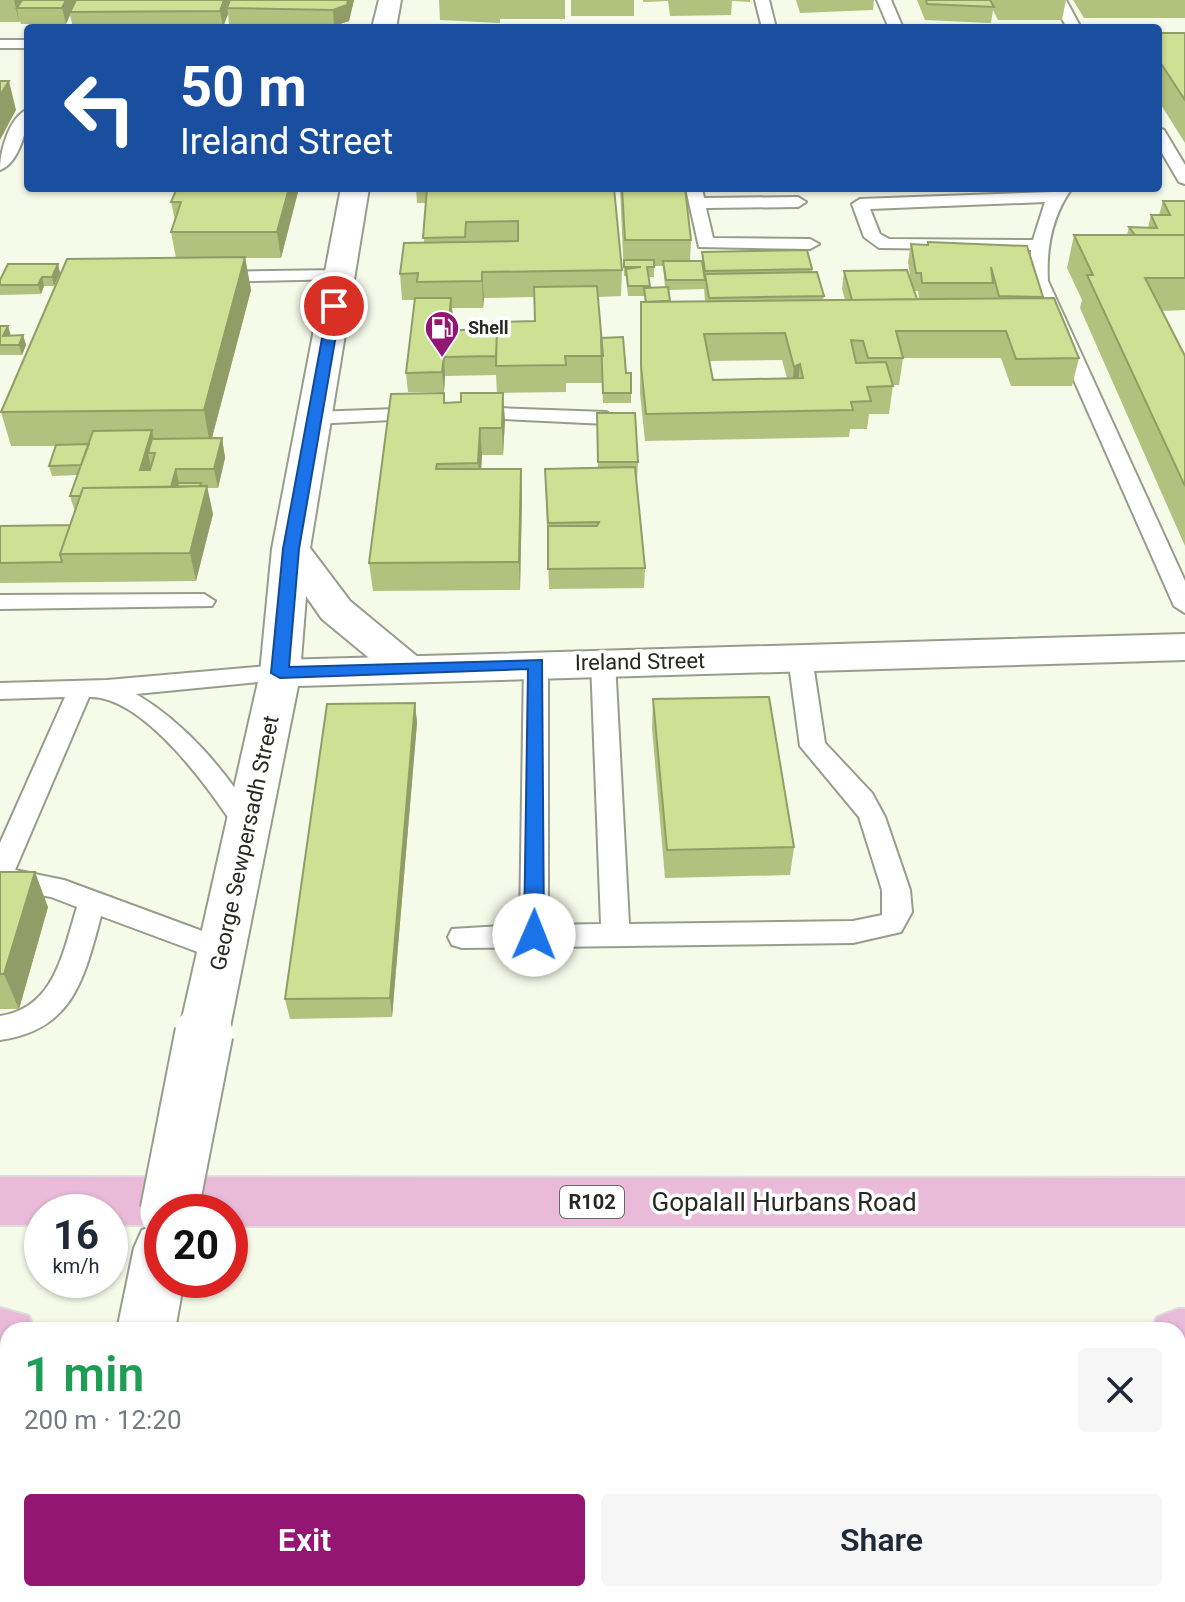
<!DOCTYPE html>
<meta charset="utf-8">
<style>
:root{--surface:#fff;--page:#f6f6f7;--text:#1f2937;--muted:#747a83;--accent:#921672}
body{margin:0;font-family:Roboto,sans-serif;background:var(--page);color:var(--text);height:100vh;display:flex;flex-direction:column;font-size:30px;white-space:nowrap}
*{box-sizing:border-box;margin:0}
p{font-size:26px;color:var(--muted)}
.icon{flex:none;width:44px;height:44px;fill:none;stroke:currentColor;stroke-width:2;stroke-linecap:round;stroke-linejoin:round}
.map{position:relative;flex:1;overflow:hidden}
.side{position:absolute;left:0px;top:1322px;width:1186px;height:280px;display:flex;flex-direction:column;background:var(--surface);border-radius:24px 24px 0 0;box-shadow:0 2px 6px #0004}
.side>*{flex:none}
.guide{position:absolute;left:24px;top:24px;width:1138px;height:168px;border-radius:8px;box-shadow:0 2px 6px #0004;background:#1a4fa0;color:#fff;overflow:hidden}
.speed{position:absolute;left:24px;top:1194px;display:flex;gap:16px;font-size:40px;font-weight:700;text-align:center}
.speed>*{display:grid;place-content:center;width:104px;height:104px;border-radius:50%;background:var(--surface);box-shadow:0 2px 6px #0004;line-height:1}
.speed small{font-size:20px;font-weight:400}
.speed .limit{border:12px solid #d22;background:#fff;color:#111}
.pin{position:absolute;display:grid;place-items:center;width:68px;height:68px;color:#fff;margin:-34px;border:4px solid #fff;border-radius:50%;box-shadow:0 2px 8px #0007}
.me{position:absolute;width:88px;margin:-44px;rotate:1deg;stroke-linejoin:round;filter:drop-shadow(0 0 6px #0008)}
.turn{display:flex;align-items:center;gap:28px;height:168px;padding:0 24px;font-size:36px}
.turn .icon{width:104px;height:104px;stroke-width:2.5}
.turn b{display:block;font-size:56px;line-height:68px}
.round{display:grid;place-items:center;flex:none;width:84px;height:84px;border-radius:8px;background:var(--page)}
.head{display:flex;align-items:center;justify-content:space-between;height:136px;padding:0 24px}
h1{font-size:48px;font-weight:600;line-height:60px;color:#1e9e55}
.action{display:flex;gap:16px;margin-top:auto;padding:16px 24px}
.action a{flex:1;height:92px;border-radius:8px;background:var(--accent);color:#fff;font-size:32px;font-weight:600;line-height:92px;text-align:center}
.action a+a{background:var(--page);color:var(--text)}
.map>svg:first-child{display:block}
</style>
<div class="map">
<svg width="1185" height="1602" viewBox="0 0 1185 1602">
<rect width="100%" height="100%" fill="#f6fae9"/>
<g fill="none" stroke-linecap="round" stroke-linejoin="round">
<defs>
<path id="service" d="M755 0H769L776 28H762Z
M877 0H891L903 28H889Z
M1052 0H1066L1081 28H1067Z
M0 40H28V48H0Z
M28 109C28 128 19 163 0 170 0 151 9 117 28 109Z
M1158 128 1164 130 1185 165V184L1179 182 1158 146Z
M702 188 704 198 798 197 806 202 798 207 706 208 713 238 810 239 819 244 810 249 699 247 686 189Z
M1055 188H1072C1052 216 1046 247 1048 281L1185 581V613L1174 606 1030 281 1031 250 879 248 864 237 852 204 860 199 1052 192ZM1045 202 1033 240 889 239 880 234 870 209Z
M339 270 348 275 345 279 215 282 206 277 215 272Z
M470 407 606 412 616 418 606 424 463 417 460 413Z
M423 408 430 410 433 414 430 418 314 424 304 418 314 412Z
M204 594 215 601 212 606 0 609V595Z
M800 649 812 657 825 743 872 793 885 817 910 890 912 912 901 932 853 943 462 948 452 945 448 937 452 929 520 925 524 663 536 655 548 663V925L601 924 591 661 603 653 615 661 629 924 853 921 882 915V890L859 817 800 746 788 657Z
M280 665 288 667 292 673 288 679 136 694C188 725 224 770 257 820L261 827 257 834 248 837 239 834C212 792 144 695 89 697L15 870 64 880 232 942 236 950 232 958 222 961 101 916C84 979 73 1030 0 1040V1016C55 1008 63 952 77 907L51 897 0 888V843L65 697 0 699V683L107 680Z"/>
<path id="minor" d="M379 0H401L396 28H372Z
M341 188H369L310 548 350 601 419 658 425 667 419 676 405 680 391 676 322 619 306 596 300 673 294 683 280 686 266 683 260 673 272 549Z
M762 1594H826V1602H760Z"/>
<path id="tertiary" d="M1185 634V660L298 686 229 1032 222 1047 204 1053 186 1047 179 1032 260 673 266 663 280 660Z
M162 1223V1280H184L175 1330H117L134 1248 142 1230Z
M69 1594H133V1602H67Z"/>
<path id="primary" d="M0 1177 1185 1178V1226H230V1212H162V1225H110V1212H42V1225H0Z
M0 1308 29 1316 34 1330H8V1364H0Z
M1178 1309H1185V1365H1178V1330H1152L1157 1317Z"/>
</defs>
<use href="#service" stroke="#989c8c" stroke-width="4"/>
<use href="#minor" stroke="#989c8c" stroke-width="4"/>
<use href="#tertiary" stroke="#989c8c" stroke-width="4"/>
<use href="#primary" stroke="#dcdddc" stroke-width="4"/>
<use href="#service" fill="#fff" fill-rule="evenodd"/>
<use href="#minor" fill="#fff" fill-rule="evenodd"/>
<use href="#tertiary" fill="#fff" fill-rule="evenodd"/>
<use href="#primary" fill="#e9bbd9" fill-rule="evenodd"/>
<defs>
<path id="tertiary-bridge" d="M169 1212 204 1033"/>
</defs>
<use href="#tertiary-bridge" stroke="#989c8c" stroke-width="61" stroke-linecap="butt"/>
<use href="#tertiary-bridge" stroke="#fff" stroke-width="57"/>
</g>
<path fill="#b1c17e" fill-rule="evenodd" d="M0 0H354L349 21 334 26 229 24 228 14 223 27 73 28 70 15 66 24H21L20 21 19 22H0Z
M439 0H565V19H500V23L440 20Z
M571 0H634V16H571Z
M643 0H750V2L732 1 731 15 670 16 668 1 643 2Z
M796 0H874L873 10 800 13Z
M917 0H1066L1062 20H998L993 10 991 23 925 20Z
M1073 0H1185V18H1084Z
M1158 33H1185V143L1158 100Z
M299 188 281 258H245L251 290 212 438H222L225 458 218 488H207L213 514 196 581 0 583V526L70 525 75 512 70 496 78 475 52 476 49 466 56 446H11L1 412 176 258 171 232 175 220 171 202Z
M416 188H614L622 270 621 296 598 297 601 338 626 373H631V403H603L602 383H566V392L497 393 496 375 445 376 444 392H408L406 373 415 300H402L400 274 424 242 426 203H417ZM534 297 535 321 497 330H451L452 308H483L484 298Z
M620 188H685L691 240 690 261H702V252L812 269V272L824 296 823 300H845L842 289 844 271 911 282 908 262 911 244 927 245 1043 297V298L1079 358 1072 386H1011L1001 358H903L899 385H893L889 414H869L867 429H850L849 437 645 441 640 393 641 302H645L644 296H628L626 276H624ZM654 266H663L665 287 650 288 648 277H654ZM704 289 705 301H670L668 290ZM914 291H918L919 299H917ZM782 360 787 378 713 380 709 361Z
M1163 201H1185V310L1161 311 1185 356V546L1080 308 1082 300 1067 268 1074 235H1127L1129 227 1148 228 1151 215H1159Z
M58 264 60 273 54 286H44L41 294 0 295V280Z
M0 326 11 336 23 335 26 345 22 355H0Z
M445 403 505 420 503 455H482L481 469H521L522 496 520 590 373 591 369 563Z
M597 413 638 462 637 481 645 568 644 588 549 589 545 469 598 467Z
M653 699 794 847 790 875 665 878 652 728Z
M415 703 417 723 392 1017 290 1019 285 999Z
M0 872 48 907 19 1009H0Z
M1178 1460H1185V1532H1178Z
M968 1594H1178L1185 1602H969Z"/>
<path fill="#909d67" d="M14 0H33L17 8 19 22Z
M66 0H79L70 12V15L66 24 62 8Z
M224 0H233L227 8 228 14 223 27 220 11Z
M348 0H354L349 21 334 26 333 10Z
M9 81 16 110 0 140V95Z
M289 188H299L281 258 277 232Z
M245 257 251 290 210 445 204 410Z
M58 264 60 273 54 286 52 277Z
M482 272 484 298 483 308 482 281Z
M42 277 44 286 41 294 38 285Z
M451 298 453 317 450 349 448 330Z
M8 326 11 336H3Z
M23 335 26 345 22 355 19 345Z
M444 357 445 376 444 392 442 372Z
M800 364 797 391 791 394 794 367Z
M503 393 505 420 503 455 502 428Z
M480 428 482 455 480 491 478 463Z
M152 430 156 450 148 453 151 468 145 489 140 470Z
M222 438 225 458 218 488 214 469Z
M176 469 180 489 169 495Z
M521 469 522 496 520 590 519 562Z
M207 486 213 514 196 581 190 553Z
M415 703 417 723 392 1017 390 998Z
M35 872 48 907 19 1009 4 974Z"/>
<path fill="#cee093" stroke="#909d67" stroke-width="2" fill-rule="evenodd" d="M22 0H66L62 8H17Z
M76 0H224L220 11 70 12Z
M230 0H348L347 5 333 10 227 8Z
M926 0H990L994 7 927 4Z
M1158 33H1185V100L1158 59Z
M0 81H9L0 95Z
M177 188H289L277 232H171L181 202H171Z
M427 188H614L622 270 482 272V281L417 282 418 273 400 274 404 243 518 241V221L466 222 465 237 423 238Z
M622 188H685L691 240H625Z
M1163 201H1185V235H1135L1129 227 1157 228 1151 215H1170Z
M1074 235H1185V278H1145L1185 356V486L1087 275H1093Z
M928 242 1027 246 1043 297 999 296 991 267 993 283H922L921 273H916L911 244 928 245Z
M807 250 812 269 705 271 702 252Z
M245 257 204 410 1 412 67 259Z
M624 260H654V267H647L650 286H628L626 269 641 267H624Z
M663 261H702L705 280H666Z
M8 264H58L52 277H42L38 285H0V280Z
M907 270 917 299 852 300 844 271Z
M817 272 824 296 709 298 705 274Z
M597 286 603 356H565L566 365 496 366 497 322 535 321 534 287Z
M668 287 670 301 646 302 644 288Z
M415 298H451L448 330H497L496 356 444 357 442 372 406 373Z
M1054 298 1079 358 1016 359 1006 331H896L903 358H868L863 341 851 340 856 363 886 362 893 386 867 387 871 401 851 402 853 410 646 414 641 366V302ZM785 333 794 367 800 364 803 378 713 380 704 334Z
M0 326H8L3 336 23 335 19 345H0Z
M623 337 626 373H631V393H603L601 338Z
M444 393V403L461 402V393H503L502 428H480L478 463 437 464 436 469H521L519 562 369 563 391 394Z
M597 413H635L638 462H598Z
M152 430 140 470H150L155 453H148L152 439 222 438 214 469H176L171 487 83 488 80 496H70L93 431Z
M89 444 81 465 49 466 56 445Z
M635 467 645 568 548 569V526H597L599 522 548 523 545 469Z
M178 483H201L200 486 177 487Z
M207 486 190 553 60 554 83 488Z
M70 525 60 554 62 562 0 563V526Z
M769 697 794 847 667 850 653 699Z
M415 703 390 998 285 999 327 704Z
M0 872H35L4 974H0Z
M1178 1460H1185V1517H1178Z
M1178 1559H1185V1602H983L982 1594H1178Z"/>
<path fill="#1a73e8" stroke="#114b97" stroke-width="2" d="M334 302 341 306 299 549 289 667 542 660 544 935 534 943 524 935 528 669 280 678 271 673 283 549 328 306Z"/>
<defs>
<symbol id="fuel-pin" viewBox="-11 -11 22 30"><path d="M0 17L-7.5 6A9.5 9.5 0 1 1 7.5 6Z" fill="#921672" stroke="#fff"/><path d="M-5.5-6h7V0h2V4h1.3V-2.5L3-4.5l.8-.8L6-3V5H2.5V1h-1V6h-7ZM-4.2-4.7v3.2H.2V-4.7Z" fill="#fff"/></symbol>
</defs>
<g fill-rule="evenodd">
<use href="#fuel-pin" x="422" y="308" width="40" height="54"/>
</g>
<g text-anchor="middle" stroke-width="7" stroke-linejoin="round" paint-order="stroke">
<g font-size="18" font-weight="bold" fill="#272922" stroke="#fff" text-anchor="start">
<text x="468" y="334">Shell</text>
</g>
<rect fill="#fff" stroke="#686964" stroke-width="2" x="560" y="1186" width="64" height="32" rx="6"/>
<g font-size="20" font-weight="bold" fill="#272922">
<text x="592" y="1209">R102</text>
</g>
<g font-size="22" fill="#272922" stroke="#fff">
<text transform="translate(640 661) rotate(-1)" y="8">Ireland Street</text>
<text transform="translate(244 843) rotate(-78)" y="8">George Sewpersadh Street</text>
</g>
<g font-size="26" fill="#272922" stroke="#fff">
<text x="784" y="1211">Gopalall Hurbans Road</text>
</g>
</g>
</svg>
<div class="speed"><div>16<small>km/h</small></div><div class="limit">20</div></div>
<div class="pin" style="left:334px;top:306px;background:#d93025"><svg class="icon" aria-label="arrive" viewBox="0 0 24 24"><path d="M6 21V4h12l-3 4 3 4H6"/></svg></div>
<svg class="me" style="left:534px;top:935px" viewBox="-20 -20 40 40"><circle r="19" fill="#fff"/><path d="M0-13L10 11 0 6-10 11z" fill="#1a73e8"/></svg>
<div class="guide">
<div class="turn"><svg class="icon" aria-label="left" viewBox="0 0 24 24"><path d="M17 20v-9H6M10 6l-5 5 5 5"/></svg><div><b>50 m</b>Ireland Street</div></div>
</div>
<section class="side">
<div class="head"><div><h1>1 min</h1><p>200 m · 12:20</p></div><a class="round"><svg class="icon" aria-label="close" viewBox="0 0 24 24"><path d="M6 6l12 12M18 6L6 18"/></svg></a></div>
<div class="action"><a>Exit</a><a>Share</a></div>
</section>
</div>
